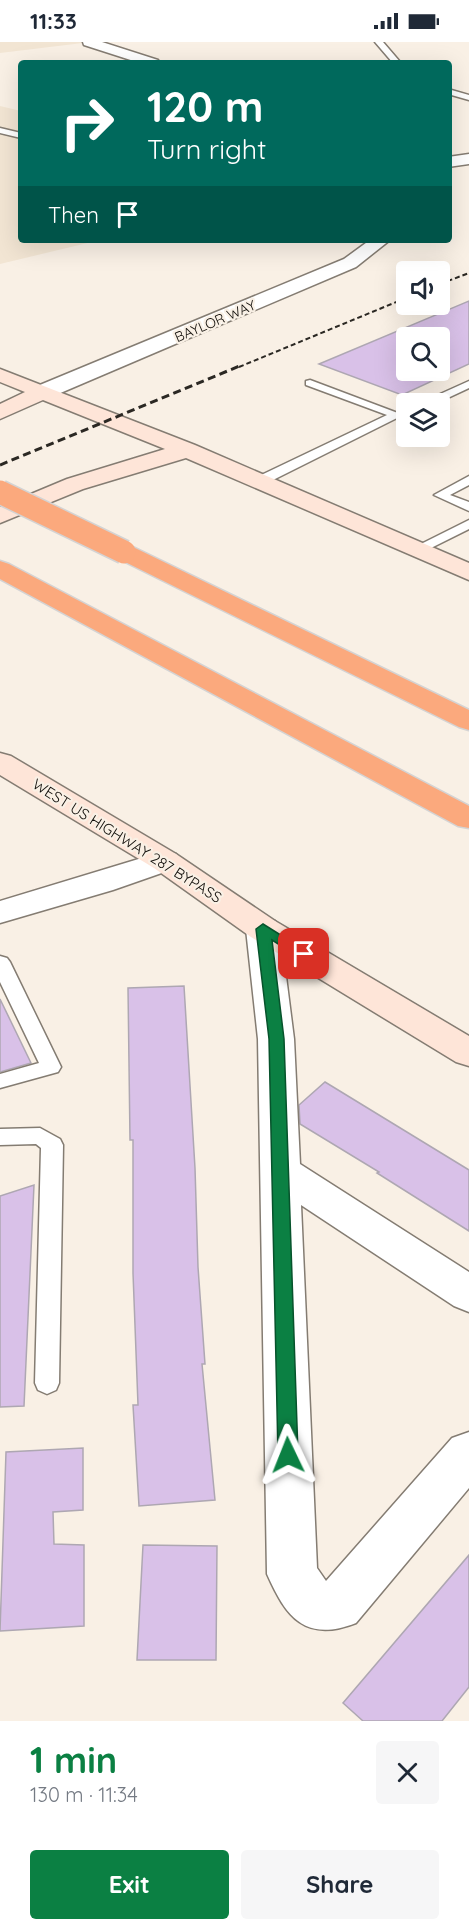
<!DOCTYPE html>
<meta charset="utf-8">
<style>
:root{--surface:#fff;--page:#f6f6f7;--text:#1f2937;--muted:#747a83;--accent:#0b8043}
body{margin:0;font-family:Quicksand,sans-serif;background:var(--page);color:var(--text);height:100vh;display:flex;flex-direction:column;font-size:22px;white-space:nowrap}
*{box-sizing:border-box;margin:0}
p{font-size:20px;color:var(--muted)}
.icon{flex:none;width:33px;height:33px;fill:none;stroke:currentColor;stroke-width:2;stroke-linecap:round;stroke-linejoin:round}
.map{position:relative;height:1679px;overflow:hidden}
.panel{display:flex;flex-direction:column;background:var(--surface);flex:1}
.panel>*{flex:none}
.banner{position:absolute;left:18px;top:18px;width:434px;height:183px;border-radius:6px;box-shadow:0 6px 24px #0002;background:#00695c;color:#fff;overflow:hidden}
.buttons{position:absolute;left:396px;top:219px;display:grid;gap:12px}
.buttons a{display:grid;place-items:center;width:54px;height:54px;border-radius:6px;background:var(--surface);box-shadow:0 6px 24px #0002;font-size:30px}
.pin{position:absolute;display:grid;place-items:center;width:51px;height:51px;color:#fff;margin:-26px;border-radius:12px;box-shadow:0 3px 9px #0006}
.me{position:absolute;width:66px;margin:-33px;rotate:358deg;stroke-linejoin:round;filter:drop-shadow(0 0 4px #0008)}
.turn{display:flex;align-items:center;gap:21px;height:126px;padding:0 30px;font-size:27px}
.turn .icon{width:78px;height:78px;stroke-width:2.5}
.turn b{display:block;font-size:42px;line-height:51px}
.then{display:flex;align-items:center;height:57px;padding:0 30px;background:#0003;gap:12px;font-size:22px}
.round{display:grid;place-items:center;flex:none;width:63px;height:63px;border-radius:6px;background:var(--page)}
.summary{display:flex;align-items:center;justify-content:space-between;height:102px;padding:0 30px}
h1{font-size:36px;font-weight:700;line-height:45px;color:var(--accent)}
.action{display:flex;gap:12px;margin-top:auto;padding:12px 30px}
.action a{flex:1;height:69px;border-radius:6px;background:var(--accent);color:#fff;font-size:24px;font-weight:700;line-height:69px;text-align:center}
.action a+a{background:var(--page);color:var(--text)}
.status{display:flex;justify-content:space-between;align-items:center;height:42px;padding:0 30px;background:var(--surface);direction:ltr}
.status svg{height:16px;fill:currentColor}
.map>svg:first-child{display:block}
</style>
<div class="status"><b>11:33</b><svg viewBox="0 0 49 12"><path d="M0 12V9h3v3zM5 12V6h3v6zM10 12V3h3v9zM15 12V0h3v12zM26 1h20v11H26zM47 4h2v5h-2z"/></svg></div>
<div class="map">
<svg width="469" height="1679" viewBox="0 0 469 1679">
<rect width="100%" height="100%" fill="#f9f0e5"/>
<path fill="#f2e5d3" d="M0 0H91L0 11Z
M0 64 21 69V198H100L0 222Z"/>
<path fill="#d9c1e8" stroke="#aea7b2" stroke-width="1.5" fill-rule="evenodd" d="M469 259V322L402 353 319 322ZM406 296H440V328H406Z
M184 944 195 1126 198 1225 205 1322H202L215 1458 139 1464 133 1363H138L133 1231V1098H130L128 946Z
M0 957 31 1021 0 1030Z
M325 1040 469 1128V1189L377 1131 379 1130 300 1082 299 1063Z
M34 1143 24 1364 0 1365V1154Z
M83 1406V1468L53 1470 54 1502 84 1503V1584L0 1589 6 1410Z
M143 1503 217 1504 216 1618H137Z
M469 1513V1645L442 1679H363L343 1661Z"/>
<g fill="none" stroke-linecap="round" stroke-linejoin="round">
<defs>
<path id="lane" d="M375 0H383L401 21H393Z
M448 47 469 53V58L448 52Z
M0 86 21 91V96L0 91Z
M310 338 403 373 265 442H255L254 439 255 436 387 373 306 343V339Z
M469 339V346L435 362H418Z
M469 434V443L450 453 469 460V469L434 453Z
M469 478V487L423 510H413L411 507Z
M0 914 7 916 10 920 61 1025 58 1030 0 1046V1032L39 1021 0 940Z
M40 1086 60 1097 63 1103 59 1341 56 1348 47 1352 38 1348 35 1341 41 1106 36 1102 0 1103V1087Z"/>
<path id="street" d="M83 0H102L158 18 160 21H140L84 3Z
M469 112V122L448 125V115Z
M370 198H390L356 225 51 355 43 356 35 355 32 350 35 345 344 217Z
M165 809 176 812 181 819 176 826 113 848 0 881V859Z
M263 876 275 879 280 887 294 997 300 1122 469 1230V1270L454 1264 301 1163 317 1526 326 1539 452 1396 469 1390V1446L356 1581C305 1601 286 1575 267 1532L258 997 246 887 251 879Z"/>
<path id="secondary" d="M0 327 195 403 469 521V538L186 416 83 447 0 481V465L67 437 165 407 43 358 0 377V362L25 350 0 340Z
M0 711 11 714 176 812 275 879 469 994V1024L456 1020 251 895 154 826 0 733Z"/>
<path id="highway" d="M124 502 133 505 469 668V688L459 685 115 515 111 510 115 505Z
M0 519 9 522 469 764V786L458 784 0 537Z"/>
</defs>
<use href="#lane" stroke="#847c72" stroke-width="3"/>
<use href="#street" stroke="#847c72" stroke-width="3"/>
<use href="#secondary" stroke="#847c72" stroke-width="3"/>
<use href="#highway" stroke="#d4d3d3" stroke-width="3"/>
<use href="#lane" fill="#fff" fill-rule="evenodd"/>
<use href="#street" fill="#fff" fill-rule="evenodd"/>
<use href="#secondary" fill="#fee5d8" fill-rule="evenodd"/>
<use href="#highway" fill="#fba97d" fill-rule="evenodd"/>
<path stroke="#2b2823" stroke-width="2" stroke-dasharray="5 3" stroke-linecap="butt" d="M440 242 469 231
M239 325 406 256"/>
<path stroke="#2b2823" stroke-width="3" stroke-dasharray="8 4.5" stroke-linecap="butt" d="M0 423 242 323"/>
<defs>
<path id="highway-bridge" d="M0 450 124 510"/>
</defs>
<use href="#highway-bridge" stroke="#d4d3d3" stroke-width="26" stroke-linecap="butt"/>
<use href="#highway-bridge" stroke="#fba97d" stroke-width="23"/>
</g>
<path fill="#0b8043" stroke="#07532c" stroke-width="1.5" d="M263 882 311 912 304 916 299 915 272 898 284 997 298 1413 295 1420 288 1422 281 1420 278 1413 269 997 256 887Z"/>
<g text-anchor="middle" stroke-width="4.5" stroke-linejoin="round" paint-order="stroke">
<g font-size="14" fill="#100d09" stroke="#f9f0e5">
<text transform="translate(215 279) rotate(-23)" y="5">BAYLOR WAY</text>
</g>
<g font-size="15" fill="#100d09" stroke="#f9f0e5">
<text transform="translate(127 799) rotate(32)" y="5">WEST US HIGHWAY 287 BYPASS</text>
</g>
</g>
</svg>
<div class="buttons">
<a><svg class="icon" aria-label="sound" viewBox="0 0 24 24"><path d="M4 9h4l5-4v14l-5-4H4zM17 9q2 3 0 6"/></svg></a>
<a><svg class="icon" aria-label="search" viewBox="0 0 24 24"><circle cx="10" cy="10" r="6"/><path d="M15 15l6 6"/></svg></a>
<a><svg class="icon" aria-label="layers" viewBox="0 0 24 24"><path d="M12 4l9 5-9 5-9-5zM3 14l9 5 9-5"/></svg></a>
</div>
<div class="pin" style="left:304px;top:912px;background:#d93025"><svg class="icon" aria-label="arrive" viewBox="0 0 24 24"><path d="M6 21V4h12l-3 4 3 4H6"/></svg></div>
<svg class="me" style="left:288px;top:1413px" viewBox="-20 -20 40 40"><path d="M0-17L14 15 0 8-14 15z" fill="#0b8043" stroke="#fff" stroke-width="4"/></svg>
<div class="banner">
<div class="turn"><svg class="icon" aria-label="right" viewBox="0 0 24 24"><path d="M7 20v-9h11M14 6l5 5-5 5"/></svg><div><b>120 m</b>Turn right</div></div>
<div class="then">Then<svg class="icon" aria-label="arrive" viewBox="0 0 24 24"><path d="M6 21V4h12l-3 4 3 4H6"/></svg></div>
</div>
</div>
<section class="panel">
<div class="summary"><div><h1>1 min</h1><p>130 m · 11:34</p></div><a class="round"><svg class="icon" aria-label="close" viewBox="0 0 24 24"><path d="M6 6l12 12M18 6L6 18"/></svg></a></div>
<div class="action"><a>Exit</a><a>Share</a></div>
</section>
